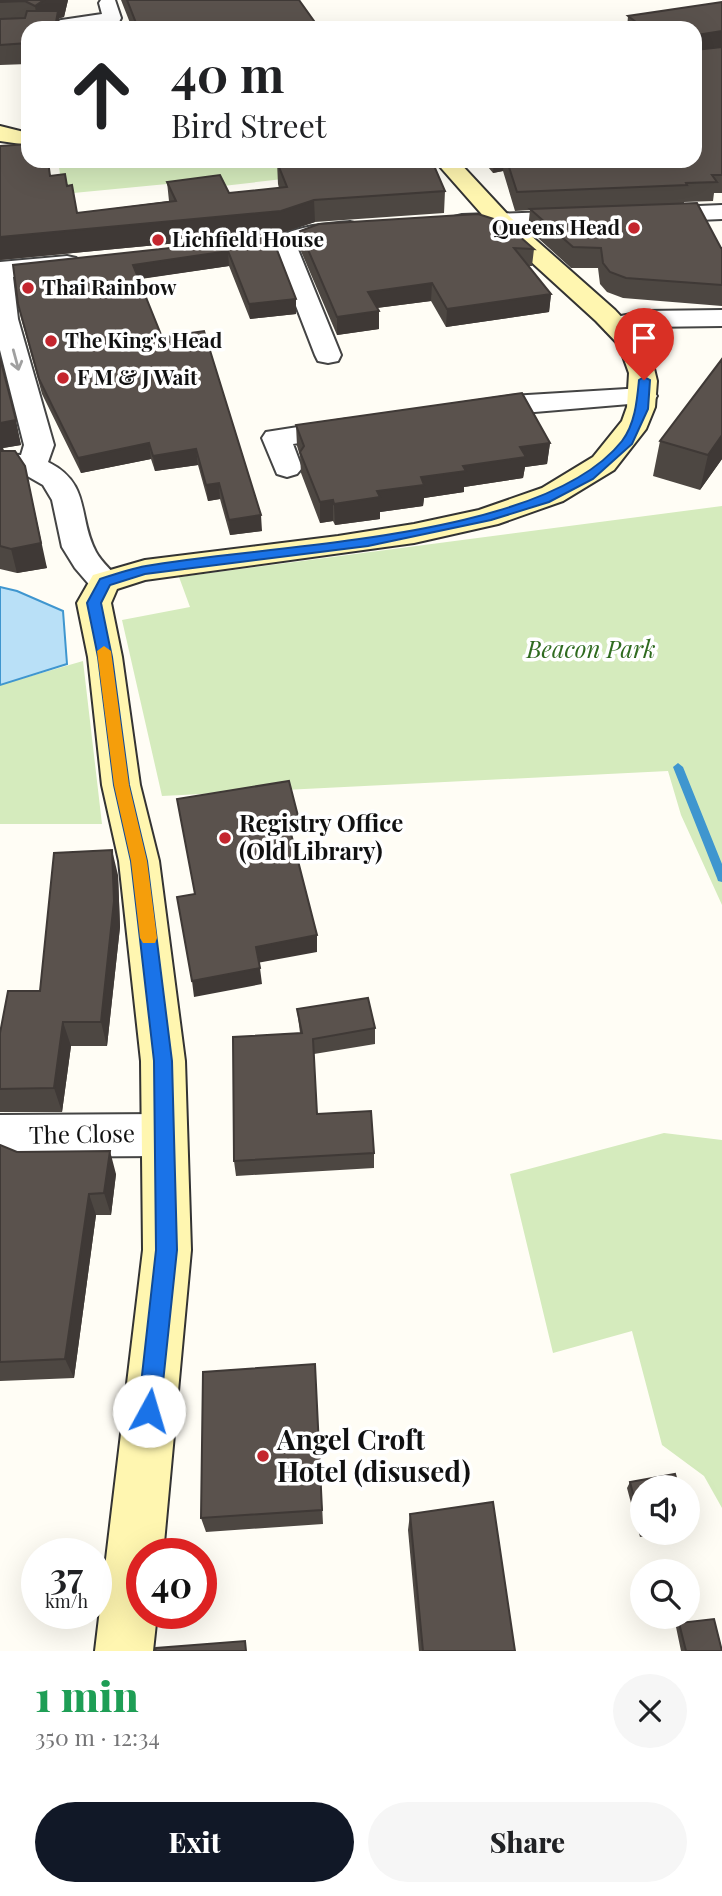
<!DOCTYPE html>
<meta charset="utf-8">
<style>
:root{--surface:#fff;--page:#f6f6f6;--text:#202124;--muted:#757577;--accent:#111827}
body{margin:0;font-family:"Playfair Display",serif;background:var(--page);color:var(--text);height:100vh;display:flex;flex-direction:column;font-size:26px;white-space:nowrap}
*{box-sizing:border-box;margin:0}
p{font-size:23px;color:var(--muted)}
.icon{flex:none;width:38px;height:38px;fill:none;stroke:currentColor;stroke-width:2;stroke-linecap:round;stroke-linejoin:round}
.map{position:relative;height:1651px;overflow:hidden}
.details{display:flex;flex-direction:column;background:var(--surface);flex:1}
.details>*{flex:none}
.hud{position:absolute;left:21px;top:21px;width:681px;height:147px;border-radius:21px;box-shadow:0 7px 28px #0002;background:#fff;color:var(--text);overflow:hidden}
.controls{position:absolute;left:630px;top:1475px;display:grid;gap:14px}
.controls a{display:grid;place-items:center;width:70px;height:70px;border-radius:50%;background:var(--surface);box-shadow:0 7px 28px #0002;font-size:35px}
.speed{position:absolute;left:21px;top:1538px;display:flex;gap:14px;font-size:35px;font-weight:700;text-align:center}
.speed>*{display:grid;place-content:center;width:91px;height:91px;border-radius:50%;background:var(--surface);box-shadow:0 7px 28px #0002;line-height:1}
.speed small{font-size:18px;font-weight:400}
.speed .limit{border:10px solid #d22;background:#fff;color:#111}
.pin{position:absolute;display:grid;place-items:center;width:60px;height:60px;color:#fff;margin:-72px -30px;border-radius:50% 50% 50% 0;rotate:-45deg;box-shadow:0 0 7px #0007}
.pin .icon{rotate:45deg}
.me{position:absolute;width:77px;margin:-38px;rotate:6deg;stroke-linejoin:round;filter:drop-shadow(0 0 5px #0008)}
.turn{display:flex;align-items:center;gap:24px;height:147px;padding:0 35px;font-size:32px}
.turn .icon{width:91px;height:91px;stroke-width:2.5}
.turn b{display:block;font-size:49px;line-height:60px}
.round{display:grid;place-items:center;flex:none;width:74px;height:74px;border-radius:37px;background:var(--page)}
.head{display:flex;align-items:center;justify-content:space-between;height:119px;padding:0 35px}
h1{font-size:42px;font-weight:800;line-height:52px;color:#1e9e55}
.primary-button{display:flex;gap:14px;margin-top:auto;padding:14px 35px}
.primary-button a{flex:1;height:80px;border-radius:42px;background:var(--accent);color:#fff;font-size:28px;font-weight:800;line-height:80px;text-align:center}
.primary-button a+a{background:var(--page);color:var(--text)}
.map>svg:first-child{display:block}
</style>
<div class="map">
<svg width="722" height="1651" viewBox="0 0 722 1651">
<rect width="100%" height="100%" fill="#fffdf5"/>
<path fill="#d5ebbd" d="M58 161H291L292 178 170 192 167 184 63 194Z
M722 506V905L681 815 668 771 162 796 122 620 190 607 179 577Z
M83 661 102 824H0V685Z
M664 1133 722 1140V1508L704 1476 662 1445 632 1331 553 1353 510 1174Z"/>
<path fill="#b9e0f7" stroke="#3f96cf" stroke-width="2" d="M0 587 17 591 63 611 67 664 0 685Z"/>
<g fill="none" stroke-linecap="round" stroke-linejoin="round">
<path fill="#3f96cf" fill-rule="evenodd" d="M678 763 683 767 722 864V882L718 881 717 878 673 767Z"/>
<defs>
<path id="street" d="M101 0H115L121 18 119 22 84 28H39L48 22 102 14 99 3Z
M722 205V219L651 222 643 220 639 215 643 210 651 208Z
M580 211 588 213 592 218 588 223 462 229 454 227 450 222 454 217 462 215Z
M350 222 358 224 362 229 358 234 319 239 297 247 341 355 338 361 328 363 318 361 315 355 272 244C285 226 329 224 350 222Z
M67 256 76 258 79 263 76 268 13 277 18 319 54 445 48 462C92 484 77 517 96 552 102 563 113 571 120 582L115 589 104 592 93 589 75 568 62 547 52 500 43 485 22 473 0 472V454L21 455 24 445 0 350V262Z
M722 310V326L646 327 615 333 606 331 602 325 606 319 646 311Z
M643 388 653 390 657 396 653 402 474 417 464 415 460 409 464 403 511 396Z
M349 419 359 422 363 428 359 434 293 444 302 468 297 474 287 477 277 474 262 438 266 432Z
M163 1114 179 1120 186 1135 179 1150 163 1156 0 1157V1115Z"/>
<path id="secondary" d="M0 126 28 133V145L0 141Z
M435 161H458L511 218 615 310 642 339 651 356 657 381 655 407 646 429 614 470 563 501 498 524 414 543 145 580 117 589 111 603 122 657 140 785 159 861 185 1061 191 1250 163 1554H142V1614H157L153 1651H95L143 1250 141 1061 119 861 102 785 88 657 77 603 93 575 145 560 338 536 414 524 479 510 542 488 593 457 622 421 627 407 629 373 619 345 596 321 494 228Z"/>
</defs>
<use href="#street" stroke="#444" stroke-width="4"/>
<use href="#secondary" stroke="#333" stroke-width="4"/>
<use href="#street" fill="#fff" fill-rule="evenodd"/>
<use href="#secondary" fill="#fff6b0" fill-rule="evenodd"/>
</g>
<path fill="#4d4742" d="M0 0H68L64 17 28 28V64L0 65Z
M121 0H299L319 28H132Z
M722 2V193H714L713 201 684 202V204L721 248H722V306L623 298 607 292 600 284 598 268H571L528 229 530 210 515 211 503 171 493 173 483 161H695V28H627L628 16Z
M277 162 328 164 445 191 444 213 315 222 282 233 0 260 51 176 67 186 77 213 169 201 167 182 229 193 279 188 278 184Z
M300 231 534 249 532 266H528L551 294 549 312 446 327 431 301 377 308 379 329 337 335 300 249Z
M272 237 296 314 250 319 229 266 138 279 162 337 262 531 230 535 220 499 208 501 198 465 155 471 151 459 81 473 42 394 21 318 18 304Z
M0 358 21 445 3 448 47 568 17 573 0 569Z
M296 425 550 443 547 464 525 467 523 478 464 487V492L424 498 423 506 380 512V519L335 525 333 521 320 523 301 473 300 456 297 446Z
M660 441 722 459 700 490 653 476Z
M118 875 120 927 107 1046H71L62 1112H0V1033L40 991Z
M297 1009 375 1028V1044L314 1054 317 1114 374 1153V1168L236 1176 234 1161 300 1033Z
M0 1145 17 1152 116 1174 111 1215H96L74 1378 0 1381Z
M315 1364 323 1524 206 1532 201 1518Z
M630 1482 642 1488V1533H665L640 1537 627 1488Z
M410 1514 515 1651H419L408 1530Z
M679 1623 722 1651H681L676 1627Z"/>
<path fill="#3f3936" d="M44 0H68L64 17 59 18 61 28 38 26 35 6Z
M722 31V47L695 51 696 35Z
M494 161H504L503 171 493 173Z
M314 200 315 222 282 233 0 260V237Z
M228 251 229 266 134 280 133 265Z
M432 283 431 301 368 309V292Z
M551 294 549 312 446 327 447 309Z
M296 299V314L250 319 249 304Z
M379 311V329L337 335V317Z
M16 420 21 445 3 448 4 452 0 453V423Z
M722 435V459L700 490 708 455Z
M149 443 151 459 81 473 78 458Z
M550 443 547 464 525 467 523 478 464 487V492L424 498 423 506 380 512V519L335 525 334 504 421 477 463 466 520 447Z
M196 449 198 465 155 471 153 456Z
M25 466 47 568 17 573 11 549Z
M219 483 220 499 208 501 206 485Z
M333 500V521L320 523V502Z
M261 515 262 531 230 535 229 520Z
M298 816 299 833 288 835 287 818Z
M112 850 118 875 120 927 107 1046 101 1022Z
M317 935V952L257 963 256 947Z
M260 968 262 984 194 997 192 981Z
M63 1022 71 1046 62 1112 54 1088Z
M110 1151 116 1174 111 1215 104 1193Z
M89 1194 96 1215 74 1378 65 1359Z"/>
<path fill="#5a524d" stroke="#3f3936" stroke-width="2" d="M0 0H44L35 6 25 1 0 2Z
M127 0H299L319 28H138Z
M722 2V31L696 35V50L722 47V175H712L717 182 686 183 687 185 517 192 507 161H695V28H644L628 16Z
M27 11H58L55 28H28V43L0 45V19L25 18Z
M28 144V161H48L50 176 65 174 67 186 72 185 77 213 176 201 167 182 220 175 229 193 287 187 277 162 285 161H327L328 164 358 161H432L445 191 314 200 281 211 0 237V146Z
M697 203 721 248H722V285L626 278 610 272 603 263 601 248 573 247 530 209Z
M478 214 503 222 534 249 514 248 551 294 447 309 432 283 368 292 379 311 337 317 300 231 319 224Z
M272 237 296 299 249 304 228 251 133 265 162 337 204 331 261 515 229 520 219 483 206 485 196 449 153 456 149 443 78 458 39 379 18 304 13 265Z
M0 358 16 420 0 423Z
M722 359V435L708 455 660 441Z
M522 393 550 443 520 447 526 457 463 466 466 471 421 477 424 485 377 491 380 497 334 504 333 500 320 502 300 452 304 446 296 425Z
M0 451H15L25 466 41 543 11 549 0 546Z
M289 781 298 816 287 818 317 935 256 947 260 968 192 981 177 897 195 894 177 799Z
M112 850 114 901 101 1022H63L54 1088 0 1089V1033L8 991H40L54 853Z
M368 998 375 1028 313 1039 317 1114 371 1111 374 1153 234 1161 233 1037 302 1033 297 1009Z
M0 1145 17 1152 110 1151 104 1193 89 1194 65 1359 0 1362Z
M315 1364 322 1510 201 1518 203 1372Z
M675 1474 679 1488H642V1529L630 1482Z
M493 1502 515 1651H423L410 1514Z
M714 1619 722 1651H686L679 1623Z
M245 1641 246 1651H155L156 1648Z"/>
<defs><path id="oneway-shaft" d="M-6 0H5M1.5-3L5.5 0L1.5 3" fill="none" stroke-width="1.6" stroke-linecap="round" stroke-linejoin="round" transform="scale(1.75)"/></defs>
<use stroke="#a0a0a0" href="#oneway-shaft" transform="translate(16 360) rotate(75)"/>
<path fill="#1a73e8" stroke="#114b97" stroke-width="2" d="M644 377 650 380 648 409 632 444 593 479 549 502 491 520 368 546 145 574 110 585 101 603 112 657 129 785 147 861 172 1061 177 1250 160 1411 157 1419 149 1422 142 1419 138 1411 156 1250 154 1061 131 861 114 785 98 657 87 603 100 579C115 574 130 569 146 566 267 544 543 541 622 441 635 424 637 401 639 380Z"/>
<path fill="#f59e0b" d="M104 646 111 651 129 785 147 861 157 938 155 943H143L140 938 131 861 114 785 97 651Z"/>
<g fill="#c4262e" stroke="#fff" stroke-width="2.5">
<circle cx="634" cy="228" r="7"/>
<circle cx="158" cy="240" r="7"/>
<circle cx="28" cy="288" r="7"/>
<circle cx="51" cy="341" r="7"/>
<circle cx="63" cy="378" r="7"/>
<circle cx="225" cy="838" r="7"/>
<circle cx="263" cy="1456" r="7"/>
</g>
<g text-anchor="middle" stroke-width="7" stroke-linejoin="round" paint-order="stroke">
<g font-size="21" font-weight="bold" fill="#111" stroke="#fff" text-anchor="start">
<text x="620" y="235" text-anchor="end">Queens Head</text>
<text x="172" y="247">Lichfield House</text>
<text x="42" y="295">Thai Rainbow</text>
<text x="65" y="348">The King's Head</text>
<text x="77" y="385">F M &amp; J Wait</text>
</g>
<g font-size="24" font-style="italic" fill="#2f6b1f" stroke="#fff">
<text x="591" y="658">Beacon Park</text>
</g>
<g font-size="24" font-weight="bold" fill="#111" stroke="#fff" text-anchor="start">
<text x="239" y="832">Registry Office<tspan x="239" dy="28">(Old Library)</tspan></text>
</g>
<g font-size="24" fill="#111" stroke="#fff">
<text transform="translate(82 1135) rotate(-1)" y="8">The Close</text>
</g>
<g font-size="28" font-weight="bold" fill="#111" stroke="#fff" text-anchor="start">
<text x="277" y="1450">Angel Croft<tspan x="277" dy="32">Hotel (disused)</tspan></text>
</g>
</g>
</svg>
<div class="controls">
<a><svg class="icon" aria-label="sound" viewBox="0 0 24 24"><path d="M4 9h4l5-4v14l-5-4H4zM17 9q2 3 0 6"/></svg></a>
<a><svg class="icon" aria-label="search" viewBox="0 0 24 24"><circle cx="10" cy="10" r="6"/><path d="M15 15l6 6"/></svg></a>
</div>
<div class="speed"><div>37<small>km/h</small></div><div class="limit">40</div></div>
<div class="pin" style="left:644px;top:380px;background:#d93025"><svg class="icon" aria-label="arrive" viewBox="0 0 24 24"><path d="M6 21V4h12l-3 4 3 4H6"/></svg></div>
<svg class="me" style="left:149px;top:1411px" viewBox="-20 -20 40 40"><circle r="19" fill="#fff"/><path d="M0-13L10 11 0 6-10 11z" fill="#1a73e8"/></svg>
<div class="hud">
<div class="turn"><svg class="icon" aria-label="ahead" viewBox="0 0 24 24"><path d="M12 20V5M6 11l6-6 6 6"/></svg><div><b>40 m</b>Bird Street</div></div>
</div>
</div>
<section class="details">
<div class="head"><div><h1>1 min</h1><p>350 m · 12:34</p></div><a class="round"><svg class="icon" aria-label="close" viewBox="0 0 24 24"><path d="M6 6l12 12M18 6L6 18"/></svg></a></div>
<div class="primary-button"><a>Exit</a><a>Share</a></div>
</section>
